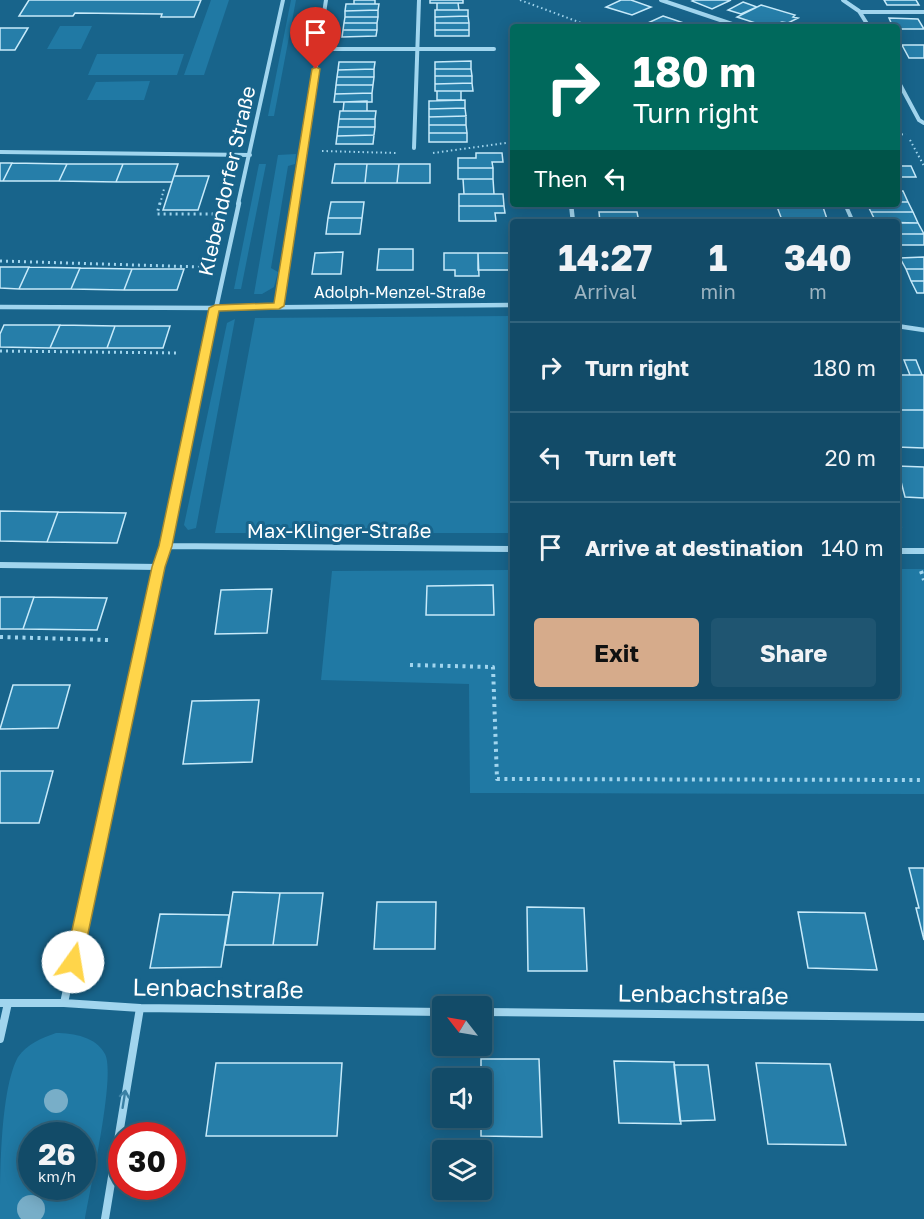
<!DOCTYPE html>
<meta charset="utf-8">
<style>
:root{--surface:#124b68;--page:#1f5571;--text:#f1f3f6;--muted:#9cb3c0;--line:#31637c;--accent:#d6ab8b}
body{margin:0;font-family:"Golos Text",sans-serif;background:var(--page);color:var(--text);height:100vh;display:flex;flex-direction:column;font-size:22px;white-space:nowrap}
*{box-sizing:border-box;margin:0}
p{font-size:20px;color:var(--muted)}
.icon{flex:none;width:33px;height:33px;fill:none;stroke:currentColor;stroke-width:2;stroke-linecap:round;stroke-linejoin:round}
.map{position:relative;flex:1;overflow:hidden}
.side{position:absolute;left:510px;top:219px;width:390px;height:480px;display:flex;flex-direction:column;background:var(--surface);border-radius:6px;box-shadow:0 3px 15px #0003,0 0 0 2px var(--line)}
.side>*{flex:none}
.banner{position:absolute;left:510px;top:24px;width:390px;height:183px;border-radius:6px;box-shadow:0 3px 15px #0003,0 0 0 2px var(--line);background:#00695c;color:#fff;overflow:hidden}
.needle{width:39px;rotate:301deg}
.controls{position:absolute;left:432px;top:996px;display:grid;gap:12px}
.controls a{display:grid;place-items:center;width:60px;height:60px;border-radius:6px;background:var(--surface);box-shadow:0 3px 15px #0003,0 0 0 2px var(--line);font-size:30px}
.speed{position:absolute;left:18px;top:1122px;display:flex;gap:12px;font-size:30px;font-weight:700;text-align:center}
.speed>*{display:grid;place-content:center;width:78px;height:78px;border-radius:50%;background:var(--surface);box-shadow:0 3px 15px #0003,0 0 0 2px var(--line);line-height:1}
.speed small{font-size:15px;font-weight:400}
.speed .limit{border:9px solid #d22;background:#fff;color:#111}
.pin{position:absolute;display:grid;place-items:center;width:51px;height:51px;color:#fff;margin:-62px -26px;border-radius:50% 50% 50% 0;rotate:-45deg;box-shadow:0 0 6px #0007}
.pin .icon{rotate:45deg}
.me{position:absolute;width:66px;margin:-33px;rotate:13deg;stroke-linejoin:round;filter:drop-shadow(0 0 4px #0008)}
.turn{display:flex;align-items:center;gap:21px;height:126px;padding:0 24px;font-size:27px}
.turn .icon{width:78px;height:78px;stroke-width:2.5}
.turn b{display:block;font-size:42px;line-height:51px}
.then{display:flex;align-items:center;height:57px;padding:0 24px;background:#0003;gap:12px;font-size:22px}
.eta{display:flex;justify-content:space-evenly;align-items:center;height:102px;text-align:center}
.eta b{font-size:36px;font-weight:700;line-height:42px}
.action{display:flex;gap:12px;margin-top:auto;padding:12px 24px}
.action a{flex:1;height:69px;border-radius:6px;background:var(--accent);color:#111;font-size:24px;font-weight:700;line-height:69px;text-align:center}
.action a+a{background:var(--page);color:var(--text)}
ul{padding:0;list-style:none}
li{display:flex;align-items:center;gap:18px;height:90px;padding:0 24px;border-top:2px solid var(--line)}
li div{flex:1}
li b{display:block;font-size:22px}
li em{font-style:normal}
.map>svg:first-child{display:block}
</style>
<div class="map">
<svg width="924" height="1219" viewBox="0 0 924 1219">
<rect width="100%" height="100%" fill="#18648b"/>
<path fill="#2079a4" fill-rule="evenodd" d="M211 0H229L204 75H184Z
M291 0H296L274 116H268Z
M60 26H92L81 49H47Z
M97 54H184L177 75H88Z
M150 81 144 100H87L96 82Z
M296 154 295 164 288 166 271 268 278 272 274 287 262 294H254L278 155Z
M259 164H266L241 289H234Z
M513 316V533H215L255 318Z
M235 319 196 528 188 530 184 525 227 323Z
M897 569H924V794L470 793 469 684 321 680 332 571 513 570V696H897Z
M56 1033C74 1033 96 1037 105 1054 116 1075 90 1189 85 1219H0C0 1177 0 1090 18 1057 27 1044 42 1038 56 1033ZM32 1136H82V1186H32Z"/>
<path fill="#267ea9" stroke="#c7eafa" stroke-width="1.5" d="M29 0H201L194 17H161L162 14 75 13 73 16H19Z
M354 0H375V4H354Z
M430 0H463V3H430Z
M621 0H631L651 7 632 15 606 7Z
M731 0 712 9 692 1 694 0Z
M884 0H916L919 5H887Z
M743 2 757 7 741 14 728 10Z
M437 3H458L459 10H437Z
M346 4H379L378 10 345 11Z
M761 5 795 15 793 17 798 18 788 23 782 22 768 27 737 17Z
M378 10V17H345V11Z
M435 10H468V16L435 17Z
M468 16 469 23H435V17Z
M663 16 687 24 680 27H639Z
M345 17H378L377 23H344Z
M889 18 918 19 924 29H897L893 27Z
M344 23H377V30H343Z
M435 23H469V30H435Z
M0 28H28L15 50H0Z
M343 30H377L376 36 342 37Z
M435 30H469V36H435Z
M902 45H924V58H909Z
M471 61V69H435V62Z
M339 62H375L374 69 338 70Z
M374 69V77H337L338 70Z
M435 69H471L472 76H435Z
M435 76H472V83L435 84Z
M337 77H374L373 85H336Z
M472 83 473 91H435V84Z
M336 85H373L372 93 335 94Z
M437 91H461V100H437Z
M372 93V102H334L335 94Z
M465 100V108L429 109V101Z
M367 101V111H343L344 102Z
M465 108 466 116 429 117V109Z
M340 111H376L375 119H339Z
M466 116V125H429V117Z
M339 119H375V127H338Z
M429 125H466L467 133H429Z
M338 127H375L374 135 337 136Z
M429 133H467V142H429Z
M374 135 373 144H336L337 136Z
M476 153H502L503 162H492L493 168H458V158H476Z
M0 163H12L3 181H0Z
M12 163 67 164 59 181H3Z
M67 164H123L116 182 59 181Z
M123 164H178L172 182H116Z
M335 164H367L365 183H332Z
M367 164H399L397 183H365Z
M399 164H430V183H397Z
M897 166H911L916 177H897Z
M458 168H493V179H458Z
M174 176H209L198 210H163Z
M463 179H493L494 194H464Z
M897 191H903L908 202H897Z
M459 194H503L504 206H459Z
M331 202H364L362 218H328Z
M897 202H908L913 212H871L867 204H897Z
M776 204H822L827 219 782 220Z
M459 206H504L505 213H495L496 221H459Z
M599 212H637L639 222H600Z
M871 212H913L918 223 876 222Z
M328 218H362L360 234H326Z
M897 223H918L924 234H897Z
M897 234H924V245H897Z
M379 249H413V270H377Z
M343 252 341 274H312L315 253Z
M444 253H478L479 276H455V270H444Z
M478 253H511L513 270H478Z
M924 257V269H906L900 258Z
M0 267H29L19 289 0 288Z
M29 267 80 268 71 289H19Z
M80 268 132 269 124 290 71 289Z
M132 269H184L177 290H124Z
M906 269H924V281H911Z
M911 281H924V293H917Z
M4 325H60L50 348 0 347V334Z
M60 325 115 326 107 348H50Z
M115 326H170L163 348H107Z
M904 360H916L922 375H910Z
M897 375H924V410H897Z
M897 410H924V448L897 447Z
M897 466 924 467V498L905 497Z
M0 511 58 512 47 542 0 541Z
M58 512 126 513 117 543 47 542Z
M493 585 494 615H426L427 586Z
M272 589 267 633 215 634 221 590Z
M0 597H34L23 629H0Z
M34 597 107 598 97 630 23 629Z
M13 685H70L58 728 0 729Z
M259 700 252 762 183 764 192 701Z
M0 771H53L39 823H0Z
M909 868H924V940L916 908H919Z
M233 892 280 893 273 945H225Z
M280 893H323L317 945H273Z
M377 902H436L435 949H374Z
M527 907 584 908 587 971H528Z
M798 912 865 913 877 970 808 968Z
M160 914 229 915 221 967 150 968Z
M481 1059H539L542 1137 481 1136Z
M614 1061 674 1062 681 1124 619 1123Z
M216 1063H342L337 1136H206Z
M756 1063 830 1064 846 1145 768 1144Z
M674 1065H708L715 1120 680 1121Z"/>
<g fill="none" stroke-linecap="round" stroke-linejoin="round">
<path stroke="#a1d5ee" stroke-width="2" stroke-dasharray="1.5 3" stroke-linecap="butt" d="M520 0 592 27
M897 135 906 134
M910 140 924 166
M322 151 396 153
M433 153 513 142
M160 204 164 189"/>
<path stroke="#a1d5ee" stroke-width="3" stroke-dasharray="2 4" stroke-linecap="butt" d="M160 203 157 214H214
M0 261 203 267
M0 351 180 353"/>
<path stroke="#a1d5ee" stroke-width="4" stroke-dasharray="3 4.5" stroke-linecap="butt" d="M897 518 901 530
M921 571 924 580
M0 637 109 640
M410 665 493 667 497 779 924 780"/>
<path stroke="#a1d5ee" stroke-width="4" d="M845 204 853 222"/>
<path stroke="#a1d5ee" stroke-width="4" d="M661 0 741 27
M843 0 859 11 869 27
M861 12H924
M319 49H494
M897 79 919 120 924 123
M414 148 419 0
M0 152 250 155
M238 204 283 0
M295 204 326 0"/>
<path stroke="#a1d5ee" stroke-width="4.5" d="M571 204 573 222
M279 306 295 203
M0 307 215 308 513 305
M897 326 924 330
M182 464 239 203"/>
<path stroke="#a1d5ee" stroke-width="6" d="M166 546 513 549
M897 551H924
M0 565 159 567
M109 796 182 463"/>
<path stroke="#a1d5ee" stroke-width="8" d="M0 1003H64L140 1008 442 1012
M64 1003 109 795
M482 1012 924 1017
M0 1039 8 1003
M105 1219 140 1008"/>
</g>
<g fill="#78aec8">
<circle cx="56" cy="1101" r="12"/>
<circle cx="31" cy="1209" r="14"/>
</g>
<defs><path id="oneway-shaft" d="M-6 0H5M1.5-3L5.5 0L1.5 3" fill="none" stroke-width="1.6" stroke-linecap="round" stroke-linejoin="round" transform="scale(1.5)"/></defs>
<use stroke="#3a80a4" href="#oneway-shaft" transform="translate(124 1099) rotate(-81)"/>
<path fill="#ffd54a" stroke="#a68a30" stroke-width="1.5" d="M316 67 320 69 284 306 279 309 219 311 172 546 165 567 82 962 79 967 73 969 67 967 65 962 152 567 159 546 209 308 215 305 274 303 312 69Z"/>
<g text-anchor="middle" stroke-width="6" stroke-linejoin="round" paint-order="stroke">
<g font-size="16" fill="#fff" stroke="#18648b">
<text x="400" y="298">Adolph-Menzel-Straße</text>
</g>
<g font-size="20" fill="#fff" stroke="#18648b">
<text transform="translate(227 181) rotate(-77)" y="7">Klebendorfer Straße</text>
<text x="339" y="538">Max-Klinger-Straße</text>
</g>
<g font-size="24" fill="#fff" stroke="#18648b">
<text transform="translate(218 989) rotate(1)" y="8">Lenbachstraße</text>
<text transform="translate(703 995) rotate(1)" y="8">Lenbachstraße</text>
</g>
</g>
</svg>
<div class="controls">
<a><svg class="needle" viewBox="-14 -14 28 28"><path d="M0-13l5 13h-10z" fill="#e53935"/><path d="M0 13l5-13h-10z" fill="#9cb3c0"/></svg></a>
<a><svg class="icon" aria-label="sound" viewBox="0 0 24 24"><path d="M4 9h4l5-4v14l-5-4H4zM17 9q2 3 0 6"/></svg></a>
<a><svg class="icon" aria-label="layers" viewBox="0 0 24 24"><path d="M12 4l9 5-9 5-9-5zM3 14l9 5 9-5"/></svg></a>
</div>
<div class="speed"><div>26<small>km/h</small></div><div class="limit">30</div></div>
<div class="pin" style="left:316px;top:69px;background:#d93025"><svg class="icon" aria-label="arrive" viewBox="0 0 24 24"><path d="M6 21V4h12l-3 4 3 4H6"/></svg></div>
<svg class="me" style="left:73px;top:962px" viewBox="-20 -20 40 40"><circle r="19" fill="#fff"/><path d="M0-13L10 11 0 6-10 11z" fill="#ffd54a"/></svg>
<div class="banner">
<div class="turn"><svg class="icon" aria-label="right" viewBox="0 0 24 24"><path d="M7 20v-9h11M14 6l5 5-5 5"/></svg><div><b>180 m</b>Turn right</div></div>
<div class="then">Then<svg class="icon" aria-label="left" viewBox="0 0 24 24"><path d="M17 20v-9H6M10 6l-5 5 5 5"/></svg></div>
</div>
<section class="side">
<div class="eta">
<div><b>14:27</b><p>Arrival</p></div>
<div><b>1</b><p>min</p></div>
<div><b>340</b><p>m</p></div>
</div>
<ul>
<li><svg class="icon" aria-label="right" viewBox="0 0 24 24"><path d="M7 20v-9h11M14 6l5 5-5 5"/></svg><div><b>Turn right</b></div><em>180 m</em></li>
<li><svg class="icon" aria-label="left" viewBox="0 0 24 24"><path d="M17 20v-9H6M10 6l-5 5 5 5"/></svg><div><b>Turn left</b></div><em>20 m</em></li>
<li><svg class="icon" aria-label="arrive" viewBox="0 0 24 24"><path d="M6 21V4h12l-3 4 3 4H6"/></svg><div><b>Arrive at destination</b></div><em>140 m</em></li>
</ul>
<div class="action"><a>Exit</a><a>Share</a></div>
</section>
</div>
